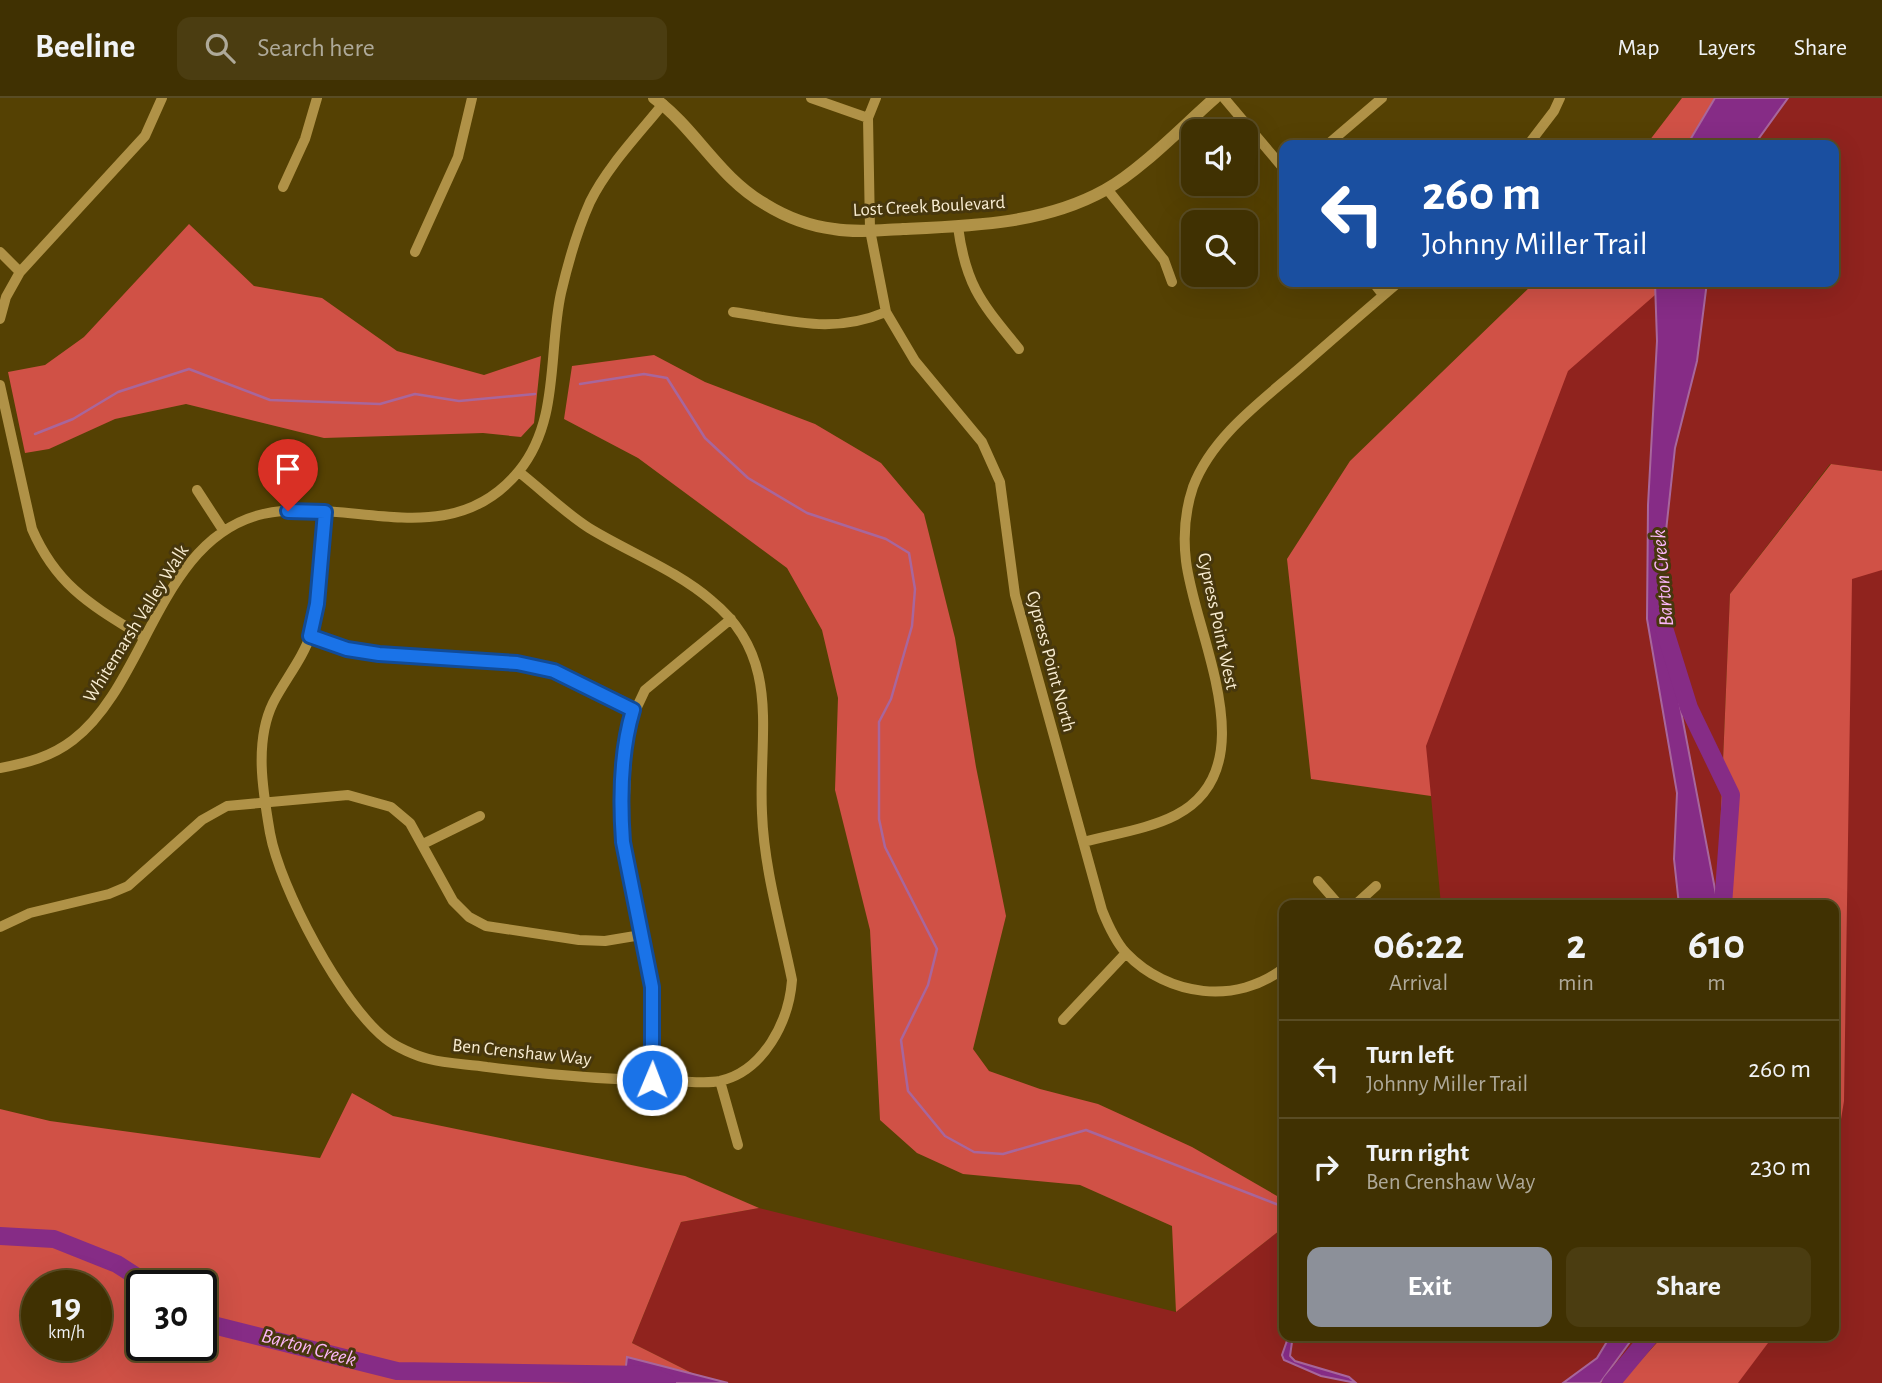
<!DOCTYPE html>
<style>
:root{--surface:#403102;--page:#4b3d11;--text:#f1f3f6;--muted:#aea999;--line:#594c24;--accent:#8c9099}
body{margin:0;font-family:"Alegreya Sans",sans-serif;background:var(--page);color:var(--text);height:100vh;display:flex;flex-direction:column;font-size:26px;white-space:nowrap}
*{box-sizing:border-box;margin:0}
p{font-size:23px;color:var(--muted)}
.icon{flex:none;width:38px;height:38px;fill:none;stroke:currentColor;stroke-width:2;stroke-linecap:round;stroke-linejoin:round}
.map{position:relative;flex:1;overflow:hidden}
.sheet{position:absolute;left:1279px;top:802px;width:560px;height:441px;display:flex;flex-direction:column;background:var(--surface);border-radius:14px;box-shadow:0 7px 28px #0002,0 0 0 2px var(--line)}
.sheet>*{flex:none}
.banner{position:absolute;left:1279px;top:42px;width:560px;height:147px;border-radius:14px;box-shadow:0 7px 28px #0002,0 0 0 2px var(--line);background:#1a4fa0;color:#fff;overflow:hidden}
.controls{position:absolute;left:1181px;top:21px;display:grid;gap:14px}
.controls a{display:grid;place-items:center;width:77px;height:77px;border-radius:14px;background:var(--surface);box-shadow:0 7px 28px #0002,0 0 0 2px var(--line);font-size:35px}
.speed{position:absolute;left:21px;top:1172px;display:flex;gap:14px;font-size:35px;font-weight:700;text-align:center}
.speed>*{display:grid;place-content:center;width:91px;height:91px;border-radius:50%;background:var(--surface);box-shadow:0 7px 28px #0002,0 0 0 2px var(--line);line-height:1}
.speed small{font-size:18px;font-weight:400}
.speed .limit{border:4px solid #111;border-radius:10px;background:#fff;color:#111}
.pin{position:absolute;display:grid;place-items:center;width:60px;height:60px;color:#fff;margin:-72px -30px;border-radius:50% 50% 50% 0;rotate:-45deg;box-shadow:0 0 7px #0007}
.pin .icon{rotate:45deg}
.me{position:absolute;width:77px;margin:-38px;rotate:1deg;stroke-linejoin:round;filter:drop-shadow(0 0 5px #0008)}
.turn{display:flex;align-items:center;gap:24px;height:147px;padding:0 28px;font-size:32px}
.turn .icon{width:91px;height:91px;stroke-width:2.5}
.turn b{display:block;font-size:49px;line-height:60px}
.eta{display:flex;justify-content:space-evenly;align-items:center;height:119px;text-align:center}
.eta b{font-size:42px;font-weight:700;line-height:49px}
.action{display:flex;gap:14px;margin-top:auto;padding:14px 28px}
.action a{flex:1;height:80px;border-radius:14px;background:var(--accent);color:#fff;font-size:28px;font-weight:700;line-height:80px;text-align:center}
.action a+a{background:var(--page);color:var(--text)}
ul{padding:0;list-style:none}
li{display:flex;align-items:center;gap:21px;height:98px;padding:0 28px;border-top:2px solid var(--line)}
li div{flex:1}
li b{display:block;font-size:26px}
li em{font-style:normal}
header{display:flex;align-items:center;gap:42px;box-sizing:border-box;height:98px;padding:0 35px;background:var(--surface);border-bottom:2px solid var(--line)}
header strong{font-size:33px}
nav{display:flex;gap:38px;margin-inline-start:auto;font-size:24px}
.search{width:490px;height:63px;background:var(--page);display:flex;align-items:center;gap:18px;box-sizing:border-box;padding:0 24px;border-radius:14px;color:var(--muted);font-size:26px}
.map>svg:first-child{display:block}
</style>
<header>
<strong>Beeline</strong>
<div class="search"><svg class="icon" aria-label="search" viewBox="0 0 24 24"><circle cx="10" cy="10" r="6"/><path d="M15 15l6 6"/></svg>Search here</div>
<nav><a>Map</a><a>Layers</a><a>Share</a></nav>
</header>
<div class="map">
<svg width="1882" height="1285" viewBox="0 0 1882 1285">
<rect width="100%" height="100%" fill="#554103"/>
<path fill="#90231e" d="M1788 0H1882V373L1830 366 1730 496 1717 807H1441L1431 698 1396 634 1562 184H1834V47H1753Z
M1882 437V1285H1665L1707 1237H1834V807L1812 444Z
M759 1110 1176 1214 1284 1129V1237H1664L1620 1285H712L632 1245 681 1124Z"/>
<path fill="#d05146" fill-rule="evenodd" d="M1682 0H1715L1687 47H1646Z
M189 126 254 188 322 200 397 253 484 277 541 258 534 325 521 339 483 335 324 340 186 306 115 321 49 351 25 355 8 274 45 267 84 239Z
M1535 184H1655V197L1568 273 1426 648 1431 698 1311 681 1287 461 1350 363Z
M654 257 705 284 815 326 881 365 924 416 955 540 976 669 1006 818 973 951 989 973 1040 991 1098 1006 1192 1049 1284 1102V1129L1176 1214 1172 1128 1080 1087 963 1076 917 1055 880 1022 870 832 835 692 838 600 822 532 787 470 638 360 564 321 572 268Z
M1831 366 1882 373V472L1852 481 1844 1003 1834 1064V807H1717L1730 496Z
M352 995 393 1018 685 1078 759 1110 681 1124 632 1245 712 1285H0V1011L50 1023 320 1060ZM37 1188H96V1248H37ZM142 1188H201V1248H142Z
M1664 1237H1774L1738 1285H1620Z"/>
<path fill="#862c86" stroke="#a8669c" stroke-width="2" d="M1715 0H1788L1754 47H1687Z
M1655 184H1707L1697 263 1675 350 1662 470 1674 576 1718 807H1679L1674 761 1677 695 1647 521 1648 407 1657 243Z
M1289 1237H1293L1290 1258 1295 1263 1349 1279 1356 1285 1321 1278 1284 1262 1282 1257Z
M1611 1237H1635L1600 1285H1563L1597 1260Z
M627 1259 728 1285H675L625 1277Z"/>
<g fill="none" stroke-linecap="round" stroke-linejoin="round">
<path stroke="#a8669c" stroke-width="2.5" d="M580 286 644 276 667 280 705 340 748 380 807 415 886 441 909 455 915 491 912 528 891 601 879 624V721L885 749 937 851 928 887 901 942 908 993 945 1038 974 1054 1003 1056 1086 1032 1284 1109
M35 336 73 321 118 294 189 271 270 302 380 306 415 296 459 303 535 296"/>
<path stroke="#862c86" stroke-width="18" d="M1664 530 1689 610 1731 697 1723 807
M0 1138 54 1141 117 1166 151 1188
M201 1221 209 1226 397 1273 648 1277 667 1285
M1611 1285 1651 1237"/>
<path stroke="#b09247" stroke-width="10" d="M811 0 868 20
M876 0 868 20 870 132 886 214 915 263 982 344 1000 384 1015 497 1102 812C1108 827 1115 843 1126 855 1168 899 1237 907 1284 870
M1224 0 1284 71
M1327 47 1382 0
M1528 47 1554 13 1560 0
M283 89 305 41 317 0
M1107 91 1164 162 1172 184
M958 129C966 189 982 205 1019 251
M0 154 20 174
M415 154 458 59 472 0
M1373 184 1383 197
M733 214C790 222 831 237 886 214
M0 221 6 199 20 174 145 38 162 0
M0 287 32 431C57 489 93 508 143 539
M197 392 223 432
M325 414C322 454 322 497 311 535 304 559 284 583 273 605 254 644 263 694 270 735 280 790 342 907 386 941 396 949 416 958 429 961 447 966 468 966 487 969 548 977 610 982 672 983 687 983 705 986 720 983 764 973 789 923 792 882 781 828 764 771 762 715 758 637 783 561 712 503 676 472 630 455 589 430 564 414 542 392 519 374
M310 538 347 551 379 557 517 565 554 573 633 612
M0 670C27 665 51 659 73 642 147 586 159 440 263 416 350 397 449 458 519 373 560 323 548 254 561 195 568 165 577 133 590 104 607 69 638 37 663 6
M1084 744C1113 736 1149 731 1176 717 1268 669 1195 538 1186 463 1183 438 1185 413 1193 389 1212 338 1263 302 1302 268 1334 240 1366 212 1399 184
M423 746 480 718
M1318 783 1339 807
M1355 807 1376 788
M0 829 30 815 109 796 128 788 202 722 227 708 348 697 391 709 410 725 453 803 469 819 486 828 579 842 605 843 641 837
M1063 922 1126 855
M652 982 654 904 650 873 623 744 628 628 645 592 731 521
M720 983 738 1047"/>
<path stroke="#b09247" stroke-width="12" d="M654 0C696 31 719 80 765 106 786 119 810 128 834 131 857 135 881 132 903 131 972 128 1044 126 1105 92 1141 72 1183 28 1215 0"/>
</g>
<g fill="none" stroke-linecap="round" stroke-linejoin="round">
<defs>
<path id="route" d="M288 413 325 414 317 506 310 538 347 551 379 556 517 565 554 573 633 612C621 652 620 703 623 744L652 889V982"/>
</defs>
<use href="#route" stroke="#114b97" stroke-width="18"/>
<use href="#route" stroke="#1a73e8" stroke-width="12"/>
</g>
<g text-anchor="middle" stroke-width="6" stroke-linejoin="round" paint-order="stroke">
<g font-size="19" fill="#f8ecd1" stroke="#47370d">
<text transform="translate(929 107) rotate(-3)" y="7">Lost Creek Boulevard</text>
<text transform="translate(1219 523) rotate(78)" y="7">Cypress Point West</text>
<text transform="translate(135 525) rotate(-58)" y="7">Whitemarsh Valley Walk</text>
<text transform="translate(1052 563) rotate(75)" y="7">Cypress Point North</text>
<text transform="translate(522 953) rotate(6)" y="7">Ben Crenshaw Way</text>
</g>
<g font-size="21" font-style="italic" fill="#fbb6f8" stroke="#47370d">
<text transform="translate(1662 480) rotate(-95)" y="7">Barton Creek</text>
<text transform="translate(309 1249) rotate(15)" y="7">Barton Creek</text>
</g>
</g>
</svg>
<div class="controls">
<a><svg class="icon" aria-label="sound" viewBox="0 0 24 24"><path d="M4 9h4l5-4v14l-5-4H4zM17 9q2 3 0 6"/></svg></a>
<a><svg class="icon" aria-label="search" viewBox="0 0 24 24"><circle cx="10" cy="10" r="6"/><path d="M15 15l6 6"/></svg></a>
</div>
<div class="speed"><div>19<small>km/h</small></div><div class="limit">30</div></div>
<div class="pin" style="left:288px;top:413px;background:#d93025"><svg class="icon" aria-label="arrive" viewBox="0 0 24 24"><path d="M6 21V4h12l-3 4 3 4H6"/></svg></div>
<svg class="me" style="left:652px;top:982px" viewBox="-20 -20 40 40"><circle r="17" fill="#1a73e8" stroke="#fff" stroke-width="3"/><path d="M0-11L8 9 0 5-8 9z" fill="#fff"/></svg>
<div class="banner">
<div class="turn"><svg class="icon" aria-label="left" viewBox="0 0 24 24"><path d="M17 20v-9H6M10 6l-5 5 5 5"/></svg><div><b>260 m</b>Johnny Miller Trail</div></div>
</div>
<section class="sheet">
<div class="eta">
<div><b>06:22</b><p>Arrival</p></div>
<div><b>2</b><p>min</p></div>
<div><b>610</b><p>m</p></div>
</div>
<ul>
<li><svg class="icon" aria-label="left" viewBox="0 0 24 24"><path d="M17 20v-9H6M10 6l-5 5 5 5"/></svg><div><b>Turn left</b><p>Johnny Miller Trail</p></div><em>260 m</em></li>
<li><svg class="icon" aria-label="right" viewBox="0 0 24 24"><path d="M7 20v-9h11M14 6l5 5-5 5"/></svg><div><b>Turn right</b><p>Ben Crenshaw Way</p></div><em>230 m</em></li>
</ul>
<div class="action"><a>Exit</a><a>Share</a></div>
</section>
</div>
